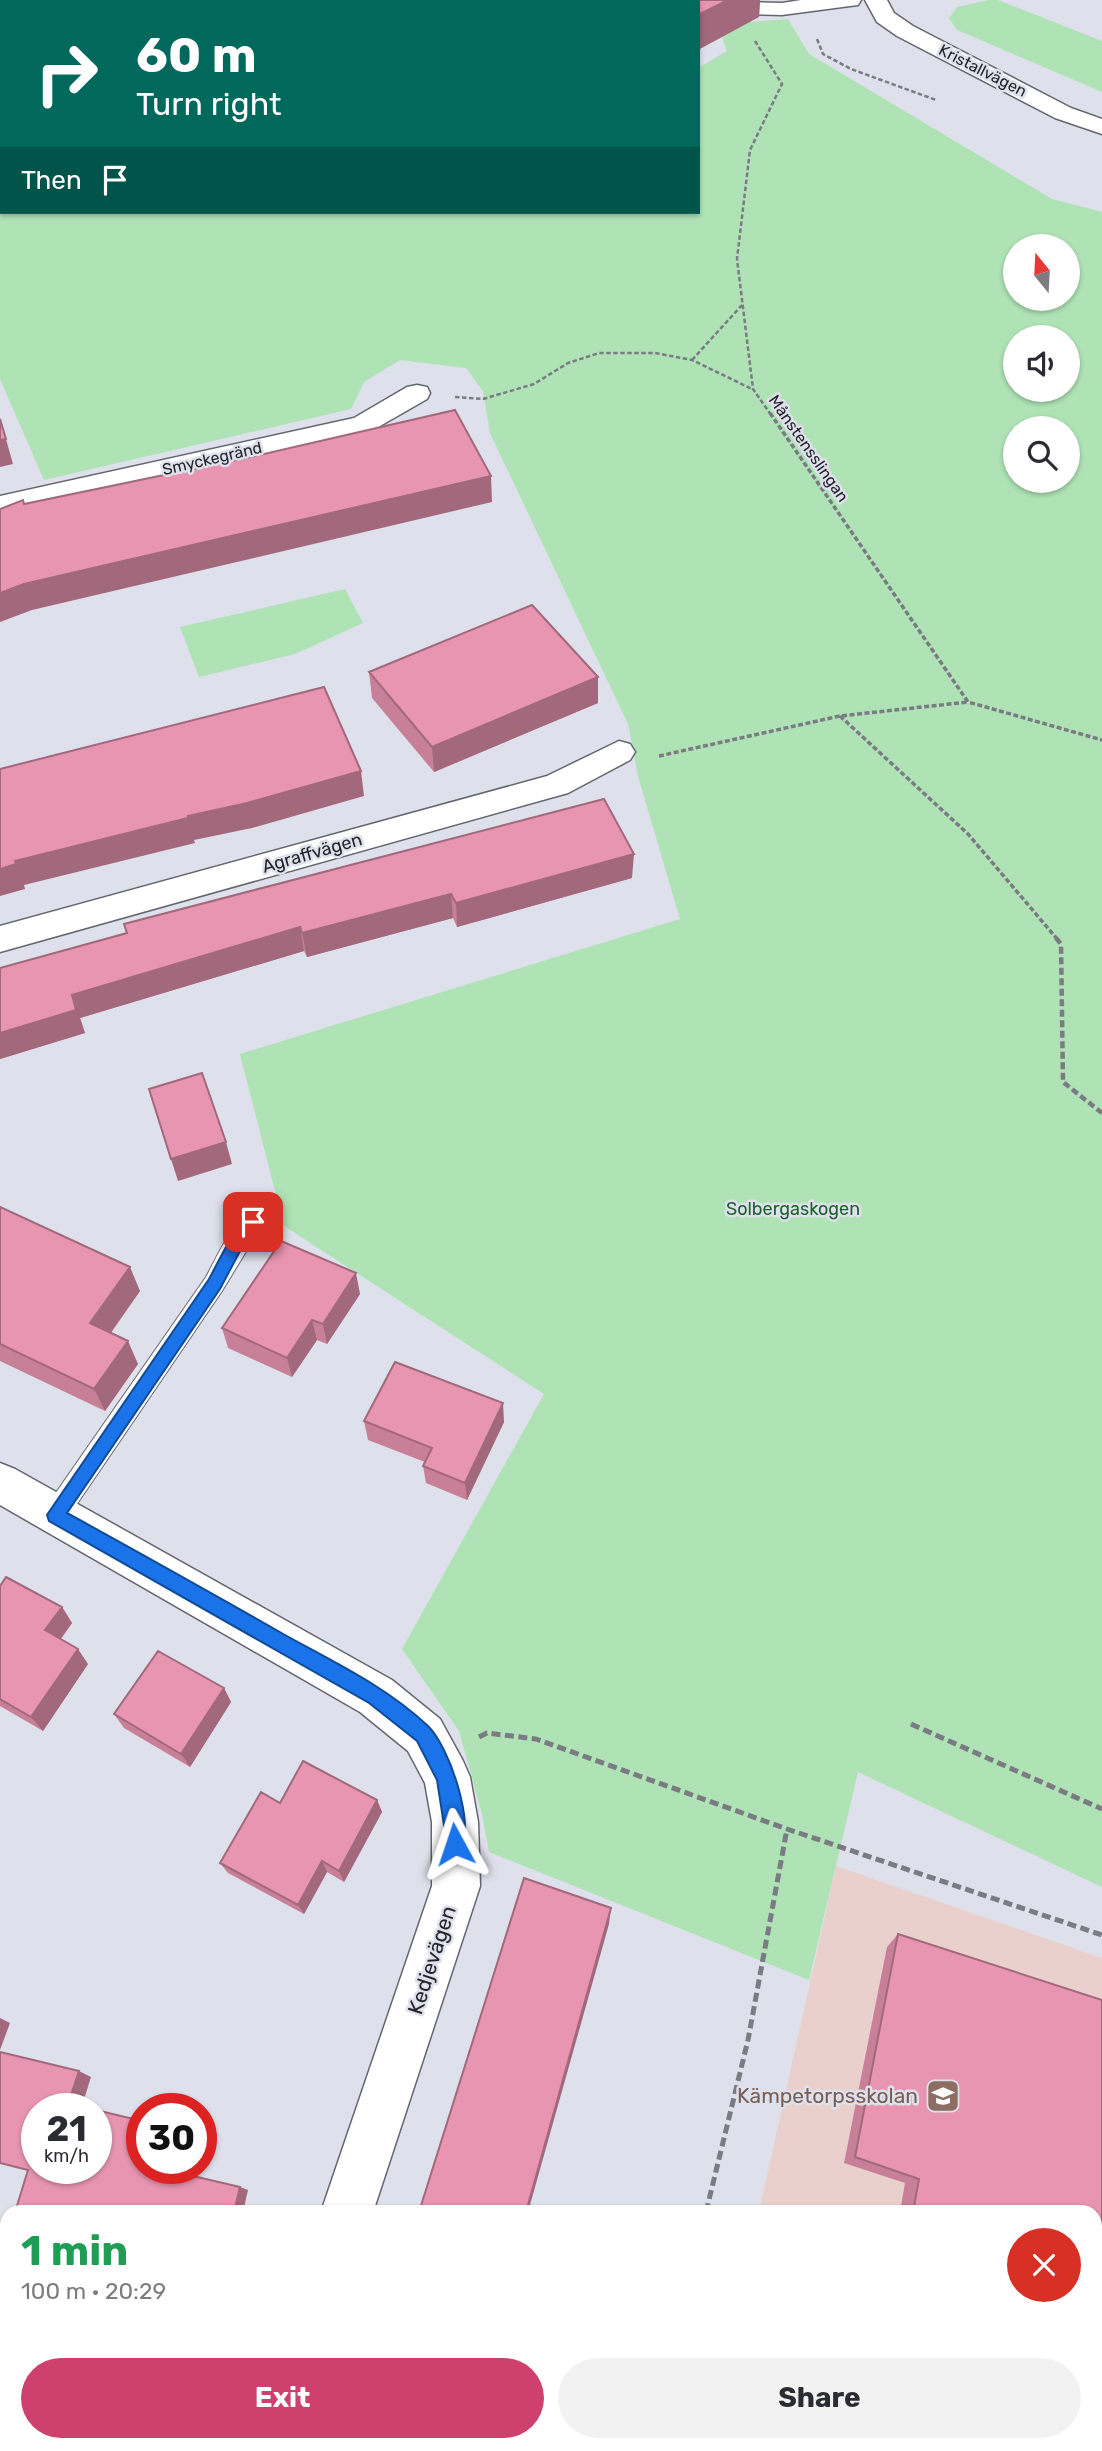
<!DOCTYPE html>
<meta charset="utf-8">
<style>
:root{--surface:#fff;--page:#f2f2f3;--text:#2b2b33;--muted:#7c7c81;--accent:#ce406e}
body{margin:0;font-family:Rubik,sans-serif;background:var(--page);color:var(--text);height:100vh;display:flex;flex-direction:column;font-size:26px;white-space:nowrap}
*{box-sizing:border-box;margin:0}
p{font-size:23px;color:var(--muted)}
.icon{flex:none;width:38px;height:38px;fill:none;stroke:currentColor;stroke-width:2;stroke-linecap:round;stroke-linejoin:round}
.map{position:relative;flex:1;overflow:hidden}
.sheet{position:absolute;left:0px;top:2205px;width:1102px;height:247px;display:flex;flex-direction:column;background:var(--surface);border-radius:21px 21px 0 0;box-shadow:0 2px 5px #0004}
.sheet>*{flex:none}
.guide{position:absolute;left:0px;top:0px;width:700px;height:214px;box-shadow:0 2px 5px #0004;background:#00695c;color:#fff;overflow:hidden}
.needle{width:46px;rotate:342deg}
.fabs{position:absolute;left:1003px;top:234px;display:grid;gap:14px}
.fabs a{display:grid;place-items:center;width:77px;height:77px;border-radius:50%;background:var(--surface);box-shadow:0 2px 5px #0004;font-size:35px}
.speed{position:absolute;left:21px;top:2093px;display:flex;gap:14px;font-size:35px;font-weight:700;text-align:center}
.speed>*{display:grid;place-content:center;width:91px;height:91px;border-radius:50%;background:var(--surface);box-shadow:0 2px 5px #0004;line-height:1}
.speed small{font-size:18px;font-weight:400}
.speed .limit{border:10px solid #d22;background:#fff;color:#111}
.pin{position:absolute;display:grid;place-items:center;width:60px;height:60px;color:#fff;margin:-30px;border-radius:14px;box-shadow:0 4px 10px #0006}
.me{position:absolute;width:77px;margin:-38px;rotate:355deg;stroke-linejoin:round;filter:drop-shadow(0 0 5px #0008)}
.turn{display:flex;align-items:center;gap:24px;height:147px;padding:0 21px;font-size:32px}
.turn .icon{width:91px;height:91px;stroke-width:2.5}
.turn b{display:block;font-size:49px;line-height:60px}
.then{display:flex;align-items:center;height:66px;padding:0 21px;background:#0003;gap:14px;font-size:26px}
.round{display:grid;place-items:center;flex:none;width:74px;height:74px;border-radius:37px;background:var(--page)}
.summary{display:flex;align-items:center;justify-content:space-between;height:119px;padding:0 21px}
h1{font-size:42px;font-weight:700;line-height:52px;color:#1e9e55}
.action{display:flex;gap:14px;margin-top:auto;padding:14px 21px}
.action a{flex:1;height:80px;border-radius:42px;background:var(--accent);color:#fff;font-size:28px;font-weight:700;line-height:80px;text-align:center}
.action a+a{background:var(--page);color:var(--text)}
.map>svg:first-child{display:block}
</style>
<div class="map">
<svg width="1102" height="2451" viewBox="0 0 1102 2451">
<rect width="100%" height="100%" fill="#dee0eb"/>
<path fill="#ead0cd" d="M836 1866 1102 1958V2451H707L708 2445H1096V2212H759Z"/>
<path fill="#afe3b5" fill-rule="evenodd" d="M0 0H304L2 2V212H698V68L727 51 715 19 750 22 788 19 809 54 1052 199 1102 212V1887L858 1772 809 1980 489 1852 482 1814 459 1731 402 1649 544 1394 284 1226 240 1054 680 919 638 776 628 724 490 433 483 391 466 368 400 360 364 382 351 409 44 480 0 379ZM1015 247H1068V299H1015ZM1015 338H1068V390H1015ZM1015 429H1068V481H1015Z
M989 0H998L1102 41V92L957 30 949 18 957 7Z
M345 589 363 623 295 654 199 677 180 627Z"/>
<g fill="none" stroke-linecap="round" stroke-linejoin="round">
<defs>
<path id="service" d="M253 1212 261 1215 264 1222 222 1291 64 1523 55 1527 46 1523 42 1515 46 1507 206 1277C216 1259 233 1219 253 1212Z"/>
<path id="minor" d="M801 0H861L858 5 850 6 782 15 698 13V2H693L698 1 782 3Z
M865 0H887L894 13 913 26 1071 108 1102 119V134L1055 118 897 36 877 22Z
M417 385 427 387 430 393 427 399 373 430 0 514V496L354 418 407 387Z
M619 741 630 744 635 752 630 760 568 793 0 952V926L547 776Z
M0 1463 15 1469 392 1680 440 1719 463 1761 470 1777 478 1822 480 1886 373 2212H321L432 1886V1822L425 1783 408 1751 360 1712 0 1505Z
M0 2321 7 2324V2380L0 2377Z
M106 2445H168L171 2451H109Z
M238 2445H294L292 2451H236Z"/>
</defs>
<use href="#service" stroke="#64666f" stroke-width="2"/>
<use href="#minor" stroke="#64666f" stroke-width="3"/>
<path stroke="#7a7b83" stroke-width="2.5" stroke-dasharray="4.5 2.5" stroke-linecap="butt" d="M817 39 823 54 851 69 936 100
M755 41 782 84 750 150 737 259 753 389 771 415
M692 360 742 305
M455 397 483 399 534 384 568 363 599 353H655L692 360 752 389"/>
<path stroke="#7a7b83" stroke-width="3.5" stroke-dasharray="5 2.5" stroke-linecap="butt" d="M770 413 968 702 1102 740
M840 716 968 834 1058 940
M659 756 840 716 968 702"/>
<path stroke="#7a7b83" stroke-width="4.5" stroke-dasharray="7 3.5" stroke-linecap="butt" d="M1056 938 1061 944 1063 1082 1102 1113"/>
<path stroke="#7a7b83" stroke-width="5" stroke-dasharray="9 4.5" stroke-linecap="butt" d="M911 1724 1102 1809
M479 1737 487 1733 536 1739 787 1829 1102 1935
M706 2212 748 2040 787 1829
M647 2451 649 2445
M1079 2451 1080 2445"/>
<use href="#service" fill="#fff" fill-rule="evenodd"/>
<use href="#minor" fill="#fff" fill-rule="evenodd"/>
</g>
<path fill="#c88098" d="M533 0H782H760L759 17 698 2H536Z
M369 672 598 703 434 772 372 698Z
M632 878 457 927 453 918 307 957 304 951 80 1018 85 1033 0 1059 127 933 124 924Z
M0 1207 140 1291 111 1333 138 1364 105 1411 0 1361Z
M360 1294 327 1344 317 1340 292 1377 228 1348 222 1328Z
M364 1421 504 1422 467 1500 426 1483 423 1466 425 1462 368 1440Z
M0 1586 62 1607 72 1623 61 1639 88 1664 43 1731 0 1706Z
M224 1688 231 1702 190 1767 124 1728 114 1714Z
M377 1800 382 1812 344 1882 327 1872 304 1914 228 1873 220 1863 280 1803Z
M898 1934 1102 2000V2251L1096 2248V2212H900L905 2183 844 2163 887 1947Z
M859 2445H1015L1014 2451H857Z"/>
<path fill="#a2687c" d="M728 0H760L759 17 698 50V15Z
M0 418 13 464 0 467Z
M491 476 492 502 32 610 0 622V593L24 584Z
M598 677V703L434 772 432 747Z
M361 771 364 796 252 828 194 840 195 843 24 885 25 889 0 896V869L15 861Z
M634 854 632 878 457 927 456 903Z
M451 894 453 918 307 957 302 933Z
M300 927 304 951 80 1018 85 1033 0 1059V1033L72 995Z
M226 1142 232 1164 178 1181 171 1159Z
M130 1267 140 1291 101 1346 90 1323Z
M356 1273 360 1294 327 1344 323 1324Z
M312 1320 317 1340 292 1377 287 1358Z
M128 1341 138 1364 105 1411 94 1389Z
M503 1403 504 1422 467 1500 465 1483Z
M62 1607 72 1623 56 1645 45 1630Z
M78 1649 88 1664 43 1731 31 1717Z
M224 1688 231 1702 190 1767 181 1754Z
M377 1800 382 1812 344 1882 339 1871Z
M322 1861 327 1872 304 1914 298 1905Z
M611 1908 609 1924 528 2212H526Z
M0 2018 10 2023 0 2050Z
M79 2071 91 2077 81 2109 68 2104Z
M240 2187 248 2190 243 2212H234Z"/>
<path fill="#e895b1" stroke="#a2687c" stroke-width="2" d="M609 0H728L698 15V2H612Z
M455 410 491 476 24 584 0 593V509L23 500 24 504 246 458Z
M0 419 6 439 0 440Z
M532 605 598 677 432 747 369 672Z
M324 687 361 771 247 803 188 816V818L15 861 16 864 0 869V769Z
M604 799 634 854 456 903 451 894 302 933 300 927 72 995 76 1010 0 1033V968L127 933 124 924Z
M202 1073 226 1142 171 1159 149 1089Z
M0 1207 130 1267 90 1323 128 1341 94 1389 0 1344Z
M281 1241 356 1273 323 1324 312 1320 287 1358 222 1328Z
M395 1362 503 1403 465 1483 423 1466 432 1448 364 1421Z
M6 1577 62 1607 45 1630 78 1649 31 1717 0 1699V1586Z
M158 1651 224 1688 181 1754 114 1714Z
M303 1761 377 1800 339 1871 322 1861 298 1905 220 1863 261 1792 280 1803Z
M524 1878 611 1908 526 2212H419Z
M898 1934 1102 2000V2241L1096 2239V2212H913L919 2179 855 2157Z
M0 2052 79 2071 68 2104 90 2109H37V2168H96V2110L142 2121V2168H159L240 2187 234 2212H28L16 2209 28 2170 0 2163Z
M346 2445H460L459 2451H345Z
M872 2445H1015L1014 2451H871Z"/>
<path fill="#1a73e8" stroke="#114b97" stroke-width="2" d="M253 1216 259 1218 261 1222 239 1253 220 1289 67 1513C140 1553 213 1594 285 1635 334 1662 387 1687 428 1726 450 1748 474 1822 462 1851L455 1853 448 1851 437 1780 417 1741 369 1703 49 1521 47 1515 209 1279C218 1263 236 1222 253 1216Z"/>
<defs>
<symbol id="school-square" viewBox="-11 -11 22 22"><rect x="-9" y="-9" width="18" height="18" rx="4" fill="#8d6e63" stroke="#dee0eb"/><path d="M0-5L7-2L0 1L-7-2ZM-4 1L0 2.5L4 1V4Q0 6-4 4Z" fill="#fff"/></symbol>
</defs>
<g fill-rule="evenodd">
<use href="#school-square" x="924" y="2077" width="38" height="38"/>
</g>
<g text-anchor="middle" stroke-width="5" stroke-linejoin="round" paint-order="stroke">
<g font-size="16" fill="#242529" stroke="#dee0eb">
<text transform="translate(983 70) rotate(27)" y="6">Kristallvägen</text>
<text transform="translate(809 448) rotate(55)" y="6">Månstensslingan</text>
<text transform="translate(212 458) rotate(-13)" y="6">Smyckegränd</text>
</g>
<g font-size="18" fill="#242529" stroke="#dee0eb">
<text transform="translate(312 853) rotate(-16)" y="6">Agraffvägen</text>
</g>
<g font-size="18" fill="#1d622d" stroke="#dee0eb">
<text x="793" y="1215">Solbergaskogen</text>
</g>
<g font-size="21" fill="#242529" stroke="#dee0eb">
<text transform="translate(432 1960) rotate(-72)" y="7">Kedjevägen</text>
</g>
<g font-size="21" fill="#785e54" stroke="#dee0eb" text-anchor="end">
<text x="918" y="2103">Kämpetorpsskolan</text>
</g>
</g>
</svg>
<div class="fabs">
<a><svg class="needle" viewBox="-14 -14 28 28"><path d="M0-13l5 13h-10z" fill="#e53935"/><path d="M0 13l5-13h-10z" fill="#7c7c81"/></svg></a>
<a><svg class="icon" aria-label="sound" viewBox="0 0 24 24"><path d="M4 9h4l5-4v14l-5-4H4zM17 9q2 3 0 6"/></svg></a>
<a><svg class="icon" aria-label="search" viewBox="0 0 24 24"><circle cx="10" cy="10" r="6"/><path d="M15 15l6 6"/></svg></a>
</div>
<div class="speed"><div>21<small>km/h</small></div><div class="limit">30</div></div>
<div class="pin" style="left:253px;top:1222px;background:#d93025"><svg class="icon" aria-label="arrive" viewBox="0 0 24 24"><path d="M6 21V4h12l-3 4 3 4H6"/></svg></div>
<svg class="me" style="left:455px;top:1844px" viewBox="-20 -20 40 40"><path d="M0-17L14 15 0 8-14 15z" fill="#1a73e8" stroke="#fff" stroke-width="4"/></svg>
<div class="guide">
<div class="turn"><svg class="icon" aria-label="right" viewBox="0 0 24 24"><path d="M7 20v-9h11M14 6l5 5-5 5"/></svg><div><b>60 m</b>Turn right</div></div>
<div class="then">Then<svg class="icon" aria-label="arrive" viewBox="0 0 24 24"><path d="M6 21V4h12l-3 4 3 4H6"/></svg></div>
</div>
<section class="sheet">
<div class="summary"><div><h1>1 min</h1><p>100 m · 20:29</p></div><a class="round" style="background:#d93025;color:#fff"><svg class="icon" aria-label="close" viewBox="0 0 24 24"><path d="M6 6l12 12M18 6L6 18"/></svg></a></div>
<div class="action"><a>Exit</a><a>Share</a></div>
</section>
</div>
